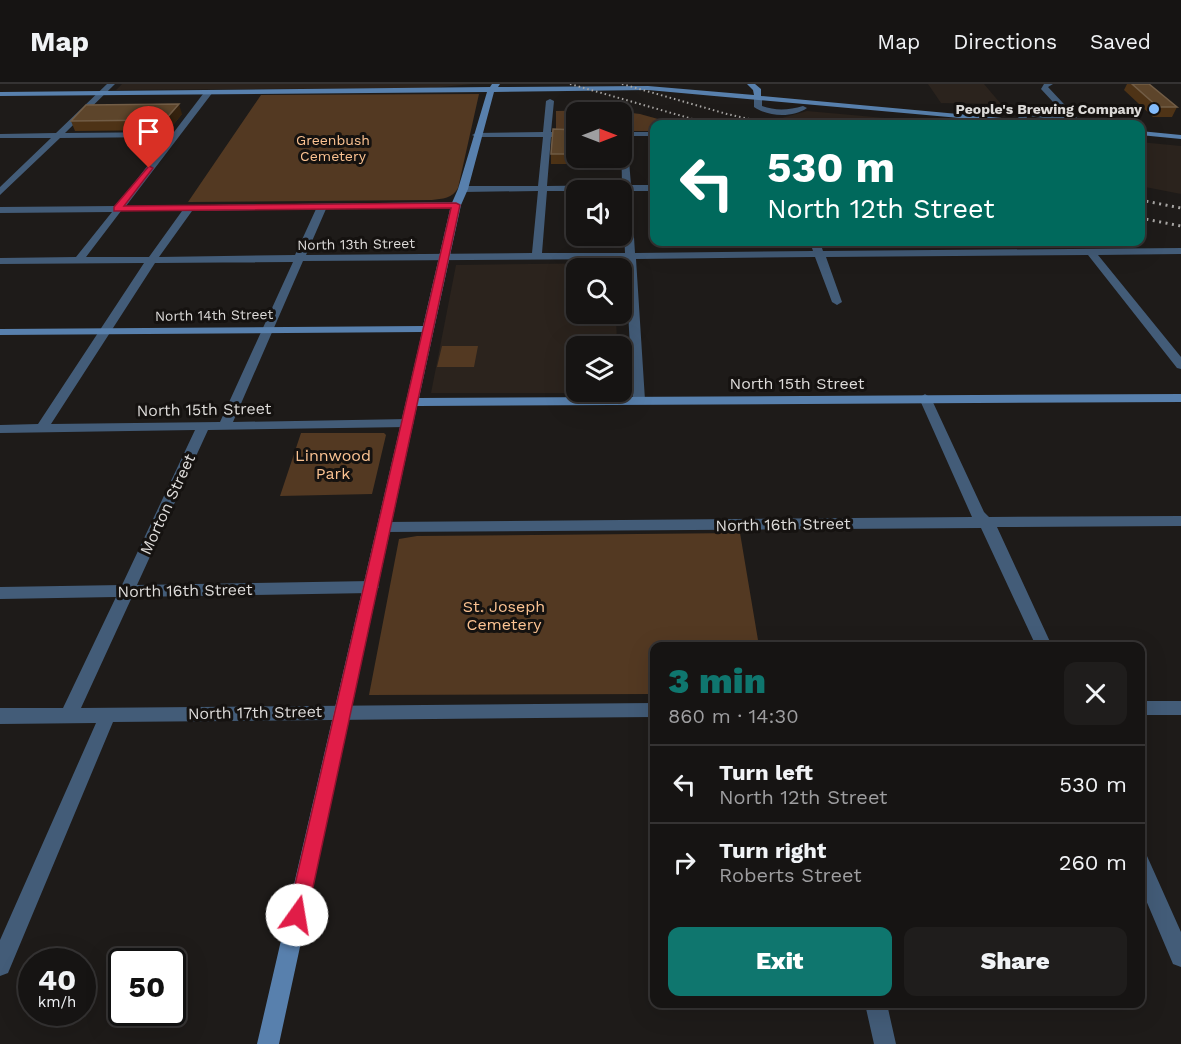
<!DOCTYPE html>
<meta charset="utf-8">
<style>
:root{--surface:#161413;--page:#1f1d1c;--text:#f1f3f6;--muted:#9e9ea0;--line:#353333;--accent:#0f766e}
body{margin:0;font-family:"Work Sans",sans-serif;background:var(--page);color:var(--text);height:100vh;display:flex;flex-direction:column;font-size:22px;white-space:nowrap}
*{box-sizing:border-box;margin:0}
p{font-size:20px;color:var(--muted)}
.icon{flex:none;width:33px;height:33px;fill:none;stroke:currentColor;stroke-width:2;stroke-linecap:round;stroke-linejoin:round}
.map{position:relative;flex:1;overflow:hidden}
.sheet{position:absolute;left:650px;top:558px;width:495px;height:366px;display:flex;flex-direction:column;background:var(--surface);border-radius:12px;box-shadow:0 6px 24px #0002,0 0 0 2px var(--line)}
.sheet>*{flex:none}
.hud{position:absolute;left:650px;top:36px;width:495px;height:126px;border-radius:12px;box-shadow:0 6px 24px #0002,0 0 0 2px var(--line);background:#00695c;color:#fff;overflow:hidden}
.needle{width:39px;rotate:90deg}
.tools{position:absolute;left:566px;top:18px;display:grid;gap:12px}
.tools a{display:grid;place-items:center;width:66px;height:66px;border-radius:12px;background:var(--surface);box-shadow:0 6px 24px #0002,0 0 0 2px var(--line);font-size:30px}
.speed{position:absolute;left:18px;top:864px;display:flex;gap:12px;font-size:30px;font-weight:700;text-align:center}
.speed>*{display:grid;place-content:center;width:78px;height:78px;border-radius:50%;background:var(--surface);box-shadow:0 6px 24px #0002,0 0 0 2px var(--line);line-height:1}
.speed small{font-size:15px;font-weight:400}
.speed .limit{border:3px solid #111;border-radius:9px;background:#fff;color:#111}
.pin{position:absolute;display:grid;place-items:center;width:51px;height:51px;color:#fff;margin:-62px -26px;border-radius:50% 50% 50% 0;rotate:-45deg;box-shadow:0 0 6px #0007}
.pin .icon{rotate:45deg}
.me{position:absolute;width:66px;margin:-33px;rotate:13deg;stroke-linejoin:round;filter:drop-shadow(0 0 4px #0008)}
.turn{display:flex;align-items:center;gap:21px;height:126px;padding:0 18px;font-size:27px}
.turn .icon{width:78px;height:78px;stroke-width:2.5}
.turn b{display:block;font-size:42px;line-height:51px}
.round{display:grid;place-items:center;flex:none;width:63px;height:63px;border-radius:12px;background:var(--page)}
.overview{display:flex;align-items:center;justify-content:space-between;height:102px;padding:0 18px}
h1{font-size:36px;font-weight:800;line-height:45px;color:var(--accent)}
.cta{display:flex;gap:12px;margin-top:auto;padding:12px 18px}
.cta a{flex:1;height:69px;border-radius:12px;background:var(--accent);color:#fff;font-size:24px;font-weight:800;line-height:69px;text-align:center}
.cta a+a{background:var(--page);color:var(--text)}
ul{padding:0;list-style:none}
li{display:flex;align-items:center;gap:18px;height:78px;padding:0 18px;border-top:2px solid var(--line)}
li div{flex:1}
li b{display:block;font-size:22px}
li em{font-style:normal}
header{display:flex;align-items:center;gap:36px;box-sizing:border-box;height:84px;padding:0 30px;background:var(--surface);border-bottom:2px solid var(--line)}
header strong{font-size:28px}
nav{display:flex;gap:33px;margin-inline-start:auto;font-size:21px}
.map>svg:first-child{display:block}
</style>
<header>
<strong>Map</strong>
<nav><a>Map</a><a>Directions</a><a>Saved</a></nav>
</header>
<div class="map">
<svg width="1181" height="960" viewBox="0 0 1181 960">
<rect width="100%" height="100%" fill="#1e1b19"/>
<path fill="#2b231d" d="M122 0H473L431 4 116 6Z
M928 0H984L1001 20 941 19Z
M807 27 952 40H815L782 34Z
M1140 58 1181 62V110L1140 102Z
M622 179 621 200V184H576V230H616L617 262H576V308H621V277L626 285 628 309H431L456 181Z"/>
<path fill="#533922" d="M479 10 458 104C453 114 442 115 432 116L188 118 261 11Z
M609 26 640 30 676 40H654V47H621V28H576V46H556V27Z
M442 262H478L474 283H437Z
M301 349H384L386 351 372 410 280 412Z
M740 449 759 562H654V610L369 611 399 455 417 452Z"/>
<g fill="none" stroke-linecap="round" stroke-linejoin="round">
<path fill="#435c78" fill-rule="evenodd" d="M107 0H115L65 49 174 48 206 6 213 8 126 122 456 118 461 121 456 124 326 125 306 171 532 169 538 107 463 108 458 105 463 102H538L543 53H476L472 51 476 49 543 48 546 17 550 15 554 17 551 48H576V52L551 53 547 102 622 101 621 48H654V52H627L631 101H654V107H631L635 169 813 167 810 158H820L823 167 1181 164V170L1098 171 1181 273V285L1177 284 1088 171 826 173 842 218 837 221 832 218 815 173 636 175 645 316 639 320 633 316 625 175 303 177 233 338 408 335 414 339 408 343 208 346 137 501 371 497 376 499 379 503 376 507 371 509 132 513 81 624 654 619V633L113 638 8 889 0 892V856L96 639 0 640V624H63L116 513 0 515V503L122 501 195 346 0 349V341L38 340 144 179 0 180V174L76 173 112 128 0 129V123L116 122 170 53 60 54 0 111V103L51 54H0V50L56 49ZM547 107H622L625 169H542ZM316 125 295 171 159 173 192 127ZM121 127H182L149 173H86ZM293 178 220 338 51 340 155 179Z
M1044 0H1053L1048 3 1077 34V38L1027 32 1026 40H1020L1018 32 1026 28 1065 31 1041 5Z
M758 13 762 15V22C776 27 789 26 803 22L807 24C793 34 768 33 754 23V15Z
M925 310 931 314 984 428 989 433 1181 432V442L997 443 1052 562H1036L981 444 384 448 377 443 384 438 972 433 919 314Z
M1140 617H1181V631H1140Z
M1140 769 1147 772 1181 848V883L1173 880 1140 802Z
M865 920H887L896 960H874Z"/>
<path fill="#5880ad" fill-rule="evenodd" d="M492 0H500L498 3 648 2 754 11 753 6 747 0H755L761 5V12L1046 38 1050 40H1025L648 6 494 8 468 105 461 121 419 314 1181 310V318L417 322 279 960H257L422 248 0 251V245L423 242 451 121 458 105 487 8 0 12V8L490 3Z
M1140 47 1181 51V55L1140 51Z"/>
<path stroke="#a9a7a5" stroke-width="2" stroke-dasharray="1.5 3" stroke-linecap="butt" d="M570 0 710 40
M622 0 727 30 772 40
M1140 116 1147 117"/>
<path stroke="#a9a7a5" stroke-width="3" stroke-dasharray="2 4.5" stroke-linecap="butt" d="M1140 116 1181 124
M1140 134 1181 142"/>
</g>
<path fill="#4e3316" d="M1127 0H1149L1177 23 1172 33H1153L1124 6Z
M182 30 169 46 75 47 71 37Z
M576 46V74H582V80H551V70Z"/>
<path fill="#34220e" d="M179 20 182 30 169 46 165 36Z"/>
<path fill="#5d452b" stroke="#725d46" stroke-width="1.5" d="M1132 0H1149L1177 23H1158Z
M179 20 165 36 71 37 86 21Z
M934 36 950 38V40H933Z
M553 45 576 46V70H551Z"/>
<path fill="#e11d48" stroke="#92132f" stroke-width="1.5" d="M149 82 153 84 124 122 456 119 460 121 307 831 304 838 297 841 291 838 288 831 451 124 114 127V123Z"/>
<circle fill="#84bcfb" stroke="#151210" stroke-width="2" cx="1154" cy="25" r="6"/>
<g text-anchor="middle" stroke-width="6" stroke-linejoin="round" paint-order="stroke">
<g font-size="14" font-weight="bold" fill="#dedcda" stroke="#151210" text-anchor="end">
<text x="1142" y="30">People's Brewing Company</text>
</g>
<g font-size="14" fill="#fcc392" stroke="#151210">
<text x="333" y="61">Greenbush<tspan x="333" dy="16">Cemetery</tspan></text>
</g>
<g font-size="14" fill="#dedcda" stroke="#151210">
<text transform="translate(356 160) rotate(-1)" y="5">North 13th Street</text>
<text transform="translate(214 231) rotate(-1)" y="5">North 14th Street</text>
</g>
<g font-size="16" fill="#dedcda" stroke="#151210">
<text x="797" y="305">North 15th Street</text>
<text transform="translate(204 325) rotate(-1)" y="6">North 15th Street</text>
<text transform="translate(167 420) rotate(-65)" y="6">Morton Street</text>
<text transform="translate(783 440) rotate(-1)" y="6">North 16th Street</text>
<text transform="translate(185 506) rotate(-1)" y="6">North 16th Street</text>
<text transform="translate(255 628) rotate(-1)" y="6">North 17th Street</text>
</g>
<g font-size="16" fill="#fcc392" stroke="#151210">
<text x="333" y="377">Linnwood<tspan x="333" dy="18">Park</tspan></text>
<text x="504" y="528">St. Joseph<tspan x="504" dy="18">Cemetery</tspan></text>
</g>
</g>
</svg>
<div class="tools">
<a><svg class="needle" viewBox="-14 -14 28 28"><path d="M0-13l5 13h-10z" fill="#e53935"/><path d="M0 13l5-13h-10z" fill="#9e9ea0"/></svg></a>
<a><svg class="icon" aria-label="sound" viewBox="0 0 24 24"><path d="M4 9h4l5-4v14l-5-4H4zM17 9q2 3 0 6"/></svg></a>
<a><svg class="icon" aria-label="search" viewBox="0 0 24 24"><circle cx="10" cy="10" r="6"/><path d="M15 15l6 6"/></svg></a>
<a><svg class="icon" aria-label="layers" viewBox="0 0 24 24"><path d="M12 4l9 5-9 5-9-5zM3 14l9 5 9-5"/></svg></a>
</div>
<div class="speed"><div>40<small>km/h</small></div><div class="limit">50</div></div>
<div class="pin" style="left:149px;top:84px;background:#d93025"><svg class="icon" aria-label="arrive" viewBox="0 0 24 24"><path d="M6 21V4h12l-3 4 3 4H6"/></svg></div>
<svg class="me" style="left:297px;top:831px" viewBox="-20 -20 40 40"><circle r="19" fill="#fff"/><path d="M0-13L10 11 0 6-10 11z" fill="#e11d48"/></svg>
<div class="hud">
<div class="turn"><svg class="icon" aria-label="left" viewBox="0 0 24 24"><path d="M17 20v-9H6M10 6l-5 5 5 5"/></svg><div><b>530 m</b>North 12th Street</div></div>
</div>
<section class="sheet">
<div class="overview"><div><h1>3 min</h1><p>860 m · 14:30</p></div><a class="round"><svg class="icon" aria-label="close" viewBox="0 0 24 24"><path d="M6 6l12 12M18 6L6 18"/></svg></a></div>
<ul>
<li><svg class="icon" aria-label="left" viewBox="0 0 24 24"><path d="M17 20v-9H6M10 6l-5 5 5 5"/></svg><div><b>Turn left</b><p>North 12th Street</p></div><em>530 m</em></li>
<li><svg class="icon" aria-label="right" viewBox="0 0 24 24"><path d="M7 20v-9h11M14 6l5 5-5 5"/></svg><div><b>Turn right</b><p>Roberts Street</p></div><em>260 m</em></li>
</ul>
<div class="cta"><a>Exit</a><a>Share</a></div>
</section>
</div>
